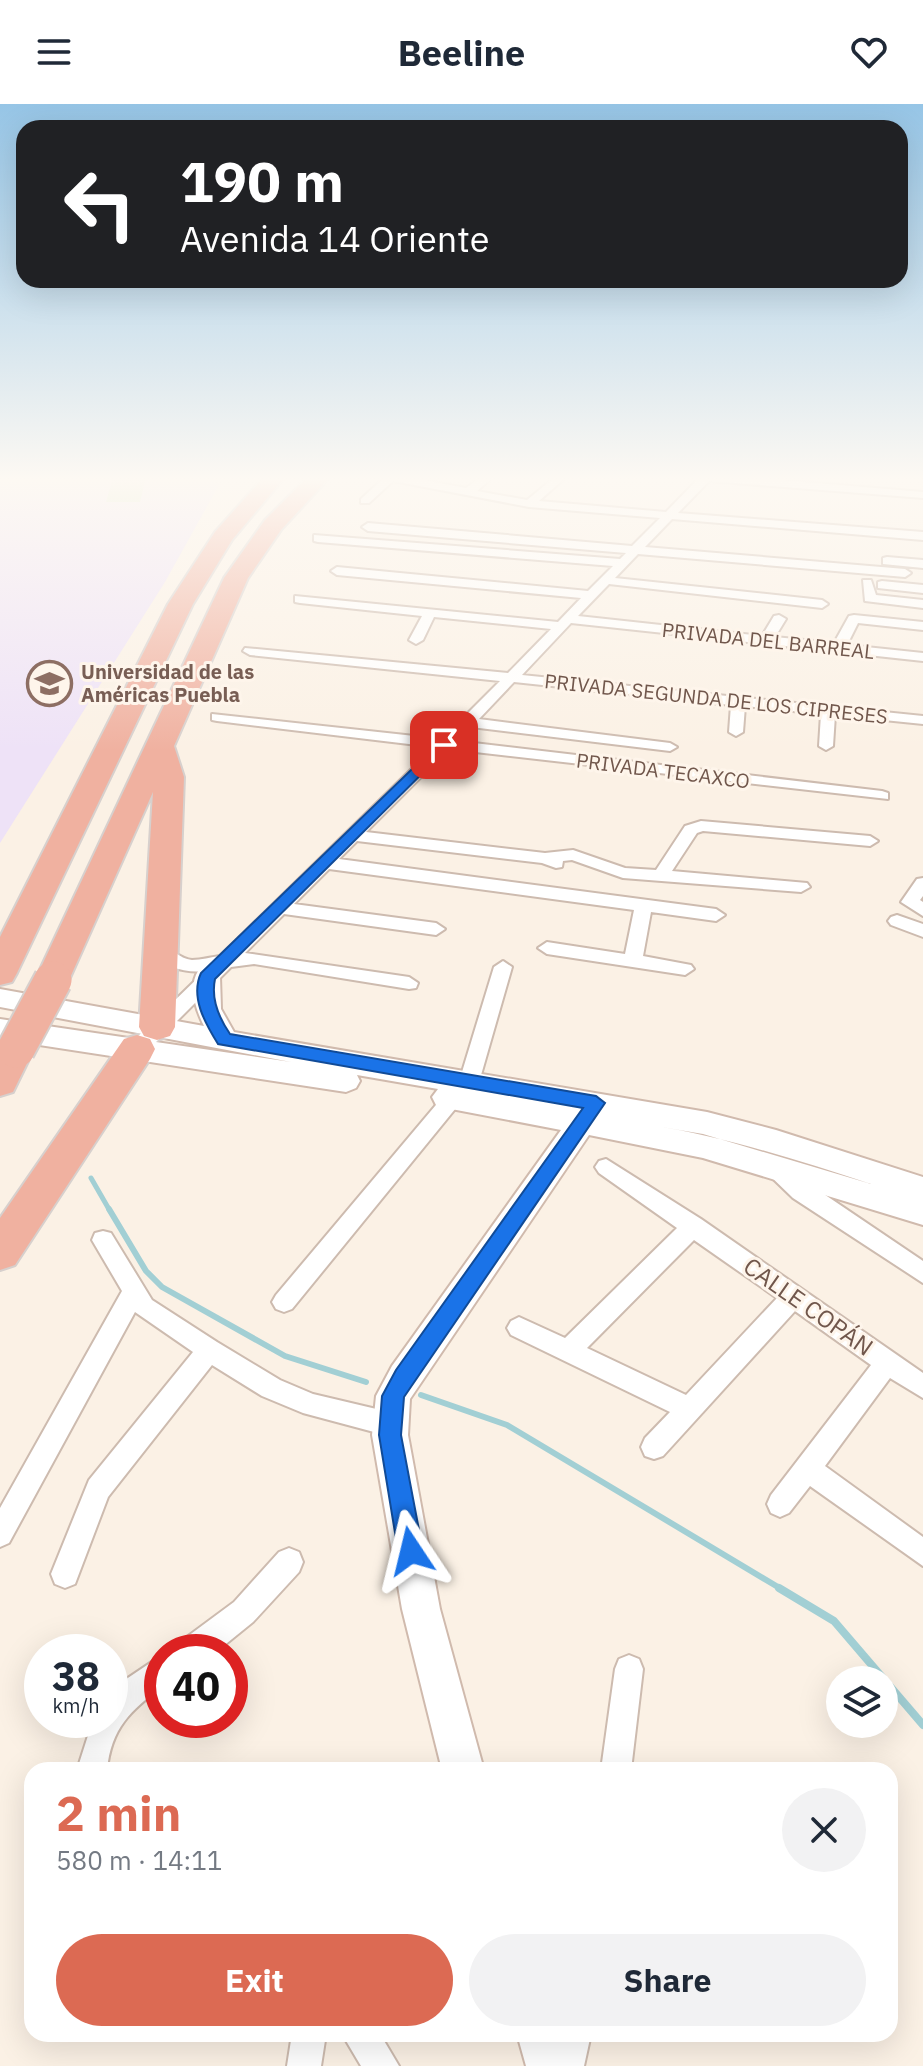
<!DOCTYPE html>
<meta charset="utf-8">
<style>
:root{--surface:#fff;--page:#f2f2f3;--text:#1f2937;--muted:#747a83;--accent:#dc6a53}
body{margin:0;font-family:"IBM Plex Sans",sans-serif;background:var(--page);color:var(--text);height:100vh;display:flex;flex-direction:column;font-size:30px;white-space:nowrap}
*{box-sizing:border-box;margin:0}
p{font-size:26px;color:var(--muted)}
.icon{flex:none;width:44px;height:44px;fill:none;stroke:currentColor;stroke-width:2;stroke-linecap:round;stroke-linejoin:round}
.map{position:relative;flex:1;overflow:hidden}
.panel{position:absolute;left:24px;top:1658px;width:874px;height:280px;display:flex;flex-direction:column;background:var(--surface);border-radius:24px;box-shadow:0 8px 32px #0002}
.panel>*{flex:none}
.hud{position:absolute;left:16px;top:16px;width:892px;height:168px;border-radius:24px;box-shadow:0 8px 32px #0002;background:#202124;color:#fff;overflow:hidden}
.fabs{position:absolute;left:826px;top:1562px;display:grid;gap:16px}
.fabs a{display:grid;place-items:center;width:72px;height:72px;border-radius:50%;background:var(--surface);box-shadow:0 8px 32px #0002;font-size:40px}
.speed{position:absolute;left:24px;top:1530px;display:flex;gap:16px;font-size:40px;font-weight:700;text-align:center}
.speed>*{display:grid;place-content:center;width:104px;height:104px;border-radius:50%;background:var(--surface);box-shadow:0 8px 32px #0002;line-height:1}
.speed small{font-size:20px;font-weight:400}
.speed .limit{border:12px solid #d22;background:#fff;color:#111}
.pin{position:absolute;display:grid;place-items:center;width:68px;height:68px;color:#fff;margin:-34px;border-radius:16px;box-shadow:0 4px 12px #0006}
.me{position:absolute;width:88px;margin:-44px;rotate:350deg;stroke-linejoin:round;filter:drop-shadow(0 0 6px #0008)}
.turn{display:flex;align-items:center;gap:28px;height:168px;padding:0 32px;font-size:36px}
.turn .icon{width:104px;height:104px;stroke-width:2.5}
.turn b{display:block;font-size:56px;line-height:68px}
.round{display:grid;place-items:center;flex:none;width:84px;height:84px;border-radius:42px;background:var(--page)}
.head{display:flex;align-items:center;justify-content:space-between;height:136px;padding:0 32px}
h1{font-size:48px;font-weight:700;line-height:60px;color:var(--accent)}
.action{display:flex;gap:16px;margin-top:auto;padding:16px 32px}
.action a{flex:1;height:92px;border-radius:48px;background:var(--accent);color:#fff;font-size:32px;font-weight:700;line-height:92px;text-align:center}
.action a+a{background:var(--page);color:var(--text)}
header{display:flex;justify-content:space-between;align-items:center;height:104px;padding:0 32px;background:var(--surface);font-size:36px;font-weight:700}
.map>svg:first-child{display:block}
</style>
<header><svg class="icon" aria-label="menu" viewBox="0 0 24 24"><path d="M4 6h16M4 12h16M4 18h16"/></svg>Beeline<svg class="icon" aria-label="heart" viewBox="0 0 24 24"><path d="M12 20l-8-8c-3-5 5-10 8-4 3-6 11-1 8 4z"/></svg></header>
<div class="map">
<svg width="923" height="1962" viewBox="0 0 923 1962">
<rect width="100%" height="100%" fill="#fbf1e5"/>
<path fill="#eee2f7" d="M0 373H201V377L220 379 165 478 0 739Z"/>
<path fill="#d4e7c5" d="M113 373H146L140 398H106Z"/>
<g fill="none" stroke-linecap="round" stroke-linejoin="round">
<path stroke="#a2cfd4" stroke-width="5" d="M91 1074 110 1107"/>
<path stroke="#a2cfd4" stroke-width="6" d="M109 1105 146 1167 162 1183 285 1252 366 1278
M421 1291 507 1321 783 1486"/>
<path stroke="#a2cfd4" stroke-width="8" d="M779 1484 834 1517 923 1621"/>
<defs>
<path id="street" d="M385 373H407L466 384 481 373H493L477 387 527 396 555 373H566L539 397 666 408 700 373H743L923 388V394L709 377 678 409 923 428V436L672 415 645 443 905 465 911 469 905 473 638 450 615 474 822 496 828 500 822 504 609 480 578 512 762 532 774 512 779 511 786 515 775 533 834 539 849 512 854 511 923 518V526L858 519 847 541 923 549V557L571 519 522 571 923 612V620L835 611 833 642 826 646 819 642 821 610 745 602 743 628 736 632 729 628 731 601 514 578 479 615 670 639 677 643 670 647 471 623 457 637 882 687 888 689V695L449 645 366 728 545 749 573 746 625 764 656 766 685 722 701 717 870 732 878 737 870 742 703 727 697 729 672 767 807 779 810 783 801 788 623 774 572 756 563 757 562 763 556 764 542 759 357 737 339 755 716 805 725 811 716 817 651 808 643 852 691 861 694 865 685 871 547 850 538 844 547 838 625 850 634 806 329 765 294 800 436 819 445 825 436 831 284 810 245 849 409 873 418 879 416 884 409 885 254 860 231 863 144 950H130L127 945 130 940 205 867C185 869 164 864 152 847L155 843C170 839 177 855 192 856 201 856 211 853 220 852L434 643 217 617 212 616V610L442 635 500 577 250 551 243 547 245 544 508 569 551 525 434 513 423 536 416 540 409 536 422 512 300 499 295 498V492L558 518 581 494 337 471 331 467 337 463 588 487 613 462 318 438 314 437V431L620 455 626 449 368 427 362 423 368 419 632 442 660 414 529 403 393 377 369 399H361V395Z
M887 453 923 456V464L883 460V454Z
M863 476H871L876 491 923 496V504L865 497Z
M882 477 923 481V489L878 484V478Z
M923 774V792L920 796 923 798V812L901 798 917 775Z
M897 811 923 820V833L891 821 888 817 891 813Z
M503 857 512 863 479 978 476 983H462L459 978 494 863Z
M453 986 460 989 463 994 460 999 292 1205 284 1208 276 1205 272 1198 276 1191 446 989Z
M606 1055 701 1115 923 1269V1294L890 1274 825 1362 923 1433V1462L810 1382 789 1409 780 1413 771 1409 767 1400 771 1391 871 1261 795 1207 663 1352 654 1355 645 1352 641 1343 645 1334 670 1308 511 1231 507 1224 511 1217 519 1213 565 1234 677 1124 599 1069 595 1063 599 1057ZM694 1136 777 1194 686 1291 587 1244Z
M775 1057 923 1157V1179L793 1094 764 1066 767 1060Z
M103 1127 111 1129 152 1196 217 1238 280 1276 313 1290 389 1308 398 1312 402 1320 398 1328 389 1332 303 1309 262 1292 212 1261 108 1393 75 1480 65 1484 55 1480 51 1470 89 1376 193 1248 135 1208 9 1439 0 1443V1404L122 1187 92 1136 95 1129Z
M289 1444 299 1448 303 1458 299 1468 253 1518 216 1548H176L180 1538 234 1498 279 1448Z
M162 1551V1583C131 1606 111 1624 107 1666H77L93 1616H110V1586Z
M629 1551 639 1555 643 1565 631 1666H601L615 1565 619 1555Z
M292 1930H326L321 1962H287Z
M342 1930H380L399 1962H361Z
M557 1930H591L584 1962H550Z"/>
<path id="secondary" d="M207 864 216 867 220 873 221 905 234 928 707 1008 776 1026 923 1073V1121L703 1054 589 1031 410 1295 408 1331 440 1505 484 1666H442L402 1505 372 1331 376 1292 392 1262 561 1026 446 1004 436 1001 432 993 438 985 357 971 360 977 356 984 346 988 0 935V915L291 958 0 903V885L204 922C196 906 188 883 198 867ZM650 1021C726 1033 798 1056 871 1080L703 1030Z
M517 1930H565L574 1962H526Z"/>
<path id="highway" d="M264 373H285L232 436 193 500 17 869 12 878 0 881V833L168 500 215 428Z
M308 373H330L281 426 248 474 174 642 184 673 175 923 170 932 157 936 144 932 139 923 153 688 65 885 53 888 41 885 35 876 224 474 265 416Z
M16 931 29 935 34 945 13 988 0 992V941L3 935Z
M137 931 150 935 155 945 150 955 15 1161 0 1166V1114L124 935Z"/>
</defs>
<use href="#street" stroke="#cdbbaf" stroke-width="4"/>
<use href="#secondary" stroke="#d0baad" stroke-width="4"/>
<use href="#highway" stroke="#d7d0cd" stroke-width="4"/>
<use href="#street" fill="#fff" fill-rule="evenodd"/>
<use href="#secondary" fill="#fff" fill-rule="evenodd"/>
<use href="#highway" fill="#f0b1a0" fill-rule="evenodd"/>
<defs>
<path id="highway-bridge" d="M16 945 53 876"/>
</defs>
<use href="#highway-bridge" stroke="#d7d0cd" stroke-width="41" stroke-linecap="butt"/>
<use href="#highway-bridge" stroke="#f0b1a0" stroke-width="37"/>
</g>
<linearGradient id="sky" x2="0" y2="1"><stop stop-color="#96c5e6"/><stop offset="0.58" stop-color="#fdf9f3"/><stop offset="1" stop-color="#fdf9f3" stop-opacity="0"/></linearGradient>
<rect width="923" height="647" fill="url(#sky)"/>
<path fill="#1a73e8" stroke="#114b97" stroke-width="2" d="M440 638 451 641 215 875C211 894 219 914 230 930L596 992 605 999 404 1293 401 1331 423 1447 419 1455 411 1459 402 1455 398 1447 379 1331 382 1292 396 1266 583 1004 218 940C205 919 190 893 201 869Z"/>
<defs>
<symbol id="university-ring" viewBox="-11 -11 22 22"><circle r="9.5" fill="#fef5eb" stroke="#8d6e63" stroke-width="1.5"/><path d="M0-5L7-2L0 1L-7-2ZM-4 1L0 2.5L4 1V4Q0 6-4 4Z" fill="#8d6e63"/></symbol>
</defs>
<g fill-rule="evenodd">
<use href="#university-ring" x="24" y="554" width="51" height="51"/>
</g>
<g text-anchor="middle" stroke-width="6" stroke-linejoin="round" paint-order="stroke">
<g font-size="20" fill="#71574c" stroke="#fef5eb">
<text transform="translate(768 537) rotate(6)" y="7">PRIVADA DEL BARREAL</text>
<text transform="translate(716 595) rotate(6)" y="7">PRIVADA SEGUNDA DE LOS CIPRESES</text>
<text transform="translate(663 667) rotate(7)" y="7">PRIVADA TECAXCO</text>
</g>
<g font-size="20" font-weight="bold" fill="#785e54" stroke="#fef5eb" text-anchor="start">
<text x="81" y="575">Universidad de las<tspan x="81" dy="23">Américas Puebla</tspan></text>
</g>
<g font-size="24" fill="#71574c" stroke="#fef5eb">
<text transform="translate(808 1203) rotate(35)" y="8">CALLE COPÁN</text>
</g>
</g>
</svg>
<div class="fabs">
<a><svg class="icon" aria-label="layers" viewBox="0 0 24 24"><path d="M12 4l9 5-9 5-9-5zM3 14l9 5 9-5"/></svg></a>
</div>
<div class="speed"><div>38<small>km/h</small></div><div class="limit">40</div></div>
<div class="pin" style="left:444px;top:641px;background:#d93025"><svg class="icon" aria-label="arrive" viewBox="0 0 24 24"><path d="M6 21V4h12l-3 4 3 4H6"/></svg></div>
<svg class="me" style="left:411px;top:1447px" viewBox="-20 -20 40 40"><path d="M0-17L14 15 0 8-14 15z" fill="#1a73e8" stroke="#fff" stroke-width="4"/></svg>
<div class="hud">
<div class="turn"><svg class="icon" aria-label="left" viewBox="0 0 24 24"><path d="M17 20v-9H6M10 6l-5 5 5 5"/></svg><div><b>190 m</b>Avenida 14 Oriente</div></div>
</div>
<section class="panel">
<div class="head"><div><h1>2 min</h1><p>580 m · 14:11</p></div><a class="round"><svg class="icon" aria-label="close" viewBox="0 0 24 24"><path d="M6 6l12 12M18 6L6 18"/></svg></a></div>
<div class="action"><a>Exit</a><a>Share</a></div>
</section>
</div>
